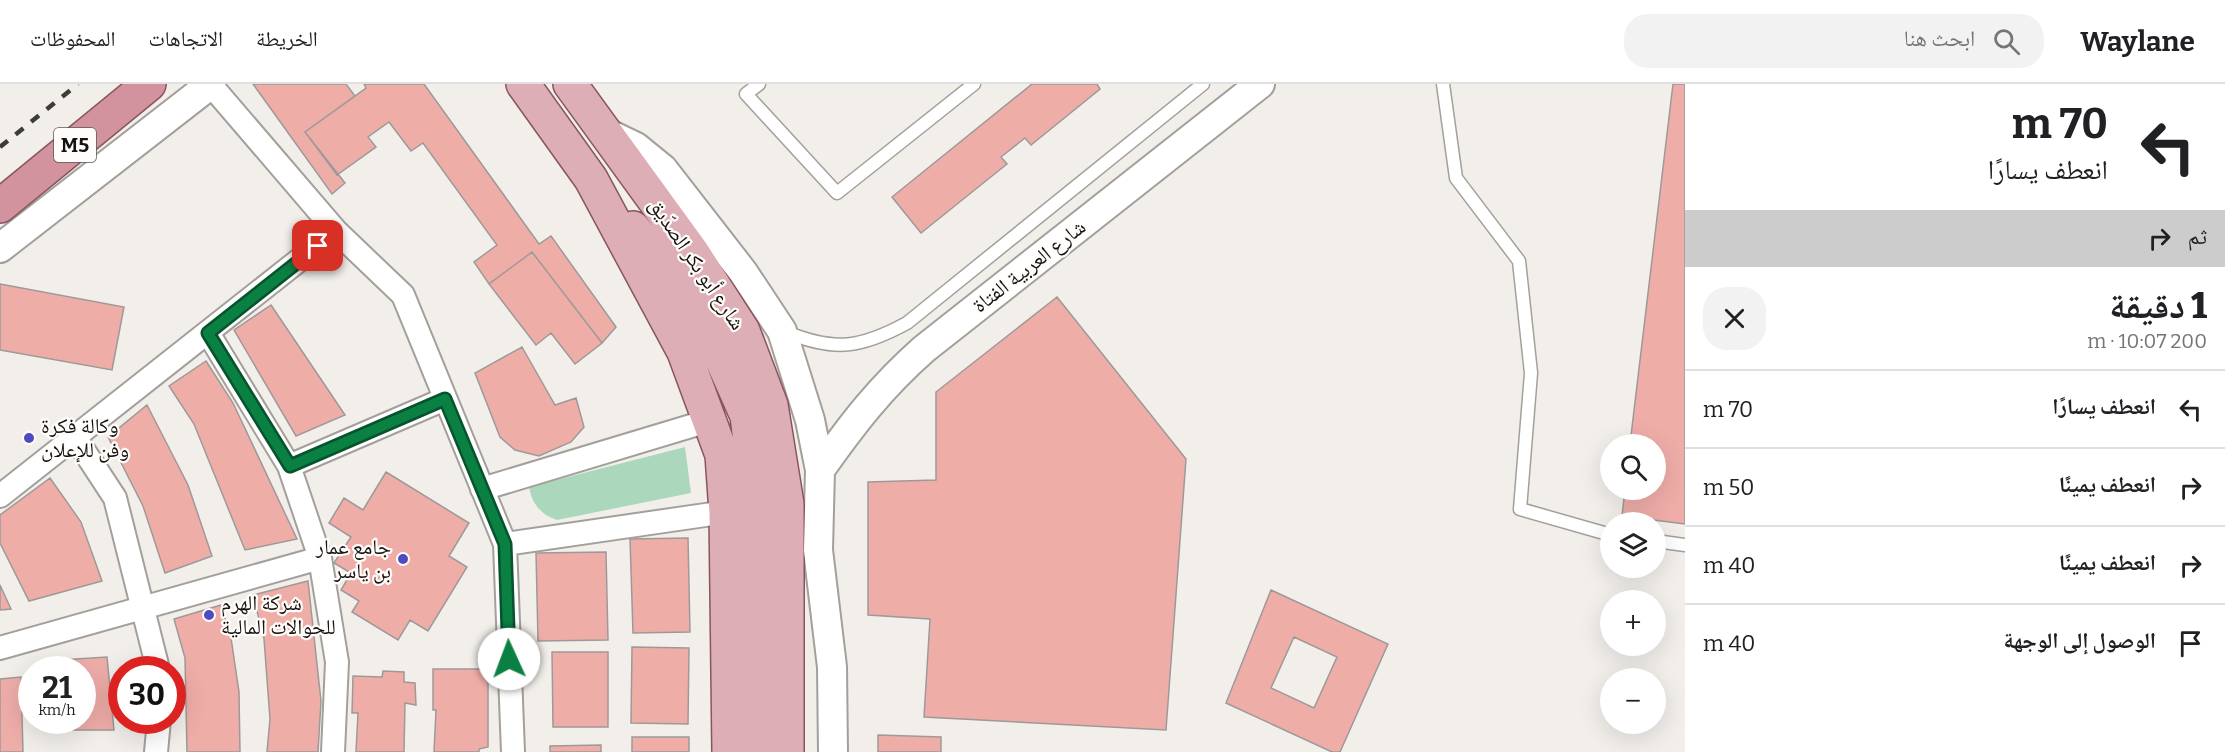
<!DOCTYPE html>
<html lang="ar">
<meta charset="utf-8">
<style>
:root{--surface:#fff;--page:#f2f2f2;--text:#202124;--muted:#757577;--line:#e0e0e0}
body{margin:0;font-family:Bitter,"Noto Naskh Arabic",serif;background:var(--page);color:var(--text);direction:rtl;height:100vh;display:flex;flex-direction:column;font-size:22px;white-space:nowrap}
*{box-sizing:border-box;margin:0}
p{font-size:20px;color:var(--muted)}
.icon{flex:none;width:33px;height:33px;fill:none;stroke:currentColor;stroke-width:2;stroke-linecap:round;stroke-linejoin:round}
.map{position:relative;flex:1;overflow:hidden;direction:ltr}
.side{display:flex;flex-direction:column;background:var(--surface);width:540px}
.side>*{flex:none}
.guide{background:#fff;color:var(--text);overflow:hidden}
.buttons{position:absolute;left:1600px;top:350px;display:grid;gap:12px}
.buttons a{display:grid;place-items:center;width:66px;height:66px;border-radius:50%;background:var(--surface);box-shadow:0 6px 24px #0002;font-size:30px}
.speed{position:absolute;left:18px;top:572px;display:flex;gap:12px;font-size:30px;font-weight:700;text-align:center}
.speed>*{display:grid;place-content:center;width:78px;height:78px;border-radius:50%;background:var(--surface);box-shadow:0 6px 24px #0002;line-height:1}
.speed small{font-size:15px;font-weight:400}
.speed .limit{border:9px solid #d22;background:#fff;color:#111}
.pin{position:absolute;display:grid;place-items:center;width:51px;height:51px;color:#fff;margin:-26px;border-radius:12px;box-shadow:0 3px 9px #0006}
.me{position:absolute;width:66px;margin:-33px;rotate:358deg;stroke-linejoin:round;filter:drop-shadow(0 0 4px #0008)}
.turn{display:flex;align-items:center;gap:21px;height:126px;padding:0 18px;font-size:27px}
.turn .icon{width:78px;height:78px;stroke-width:2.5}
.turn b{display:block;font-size:42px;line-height:51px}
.then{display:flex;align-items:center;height:57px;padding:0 18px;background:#0003;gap:12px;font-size:22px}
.round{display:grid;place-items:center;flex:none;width:63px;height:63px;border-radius:24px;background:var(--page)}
.headline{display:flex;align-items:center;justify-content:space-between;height:102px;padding:0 18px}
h1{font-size:36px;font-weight:800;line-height:45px}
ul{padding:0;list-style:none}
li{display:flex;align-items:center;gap:18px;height:78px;padding:0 18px;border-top:2px solid var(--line)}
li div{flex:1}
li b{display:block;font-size:22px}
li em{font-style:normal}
header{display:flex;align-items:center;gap:36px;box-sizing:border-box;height:84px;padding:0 30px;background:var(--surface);border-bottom:2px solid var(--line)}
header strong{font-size:28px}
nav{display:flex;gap:33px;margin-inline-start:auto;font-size:21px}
.search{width:420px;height:54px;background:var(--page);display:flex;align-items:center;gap:15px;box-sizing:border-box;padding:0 21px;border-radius:24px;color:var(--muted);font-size:22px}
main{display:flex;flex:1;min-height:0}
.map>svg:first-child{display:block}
</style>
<header>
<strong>Waylane</strong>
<div class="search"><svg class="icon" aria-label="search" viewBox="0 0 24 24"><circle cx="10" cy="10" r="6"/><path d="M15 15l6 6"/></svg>ابحث هنا</div>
<nav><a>الخريطة</a><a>الاتجاهات</a><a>المحفوظات</a></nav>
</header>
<main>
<section class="side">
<div class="guide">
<div class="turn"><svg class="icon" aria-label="left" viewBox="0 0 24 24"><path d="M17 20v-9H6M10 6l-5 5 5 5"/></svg><div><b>70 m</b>انعطف يسارًا</div></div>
<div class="then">ثم<svg class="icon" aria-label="right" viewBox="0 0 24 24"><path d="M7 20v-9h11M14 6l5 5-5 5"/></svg></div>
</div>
<div class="headline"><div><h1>1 دقيقة</h1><p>200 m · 10:07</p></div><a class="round"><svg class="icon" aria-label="close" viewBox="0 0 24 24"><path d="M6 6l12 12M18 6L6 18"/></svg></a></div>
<ul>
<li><svg class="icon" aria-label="left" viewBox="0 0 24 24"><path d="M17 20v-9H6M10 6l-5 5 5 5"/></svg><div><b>انعطف يسارًا</b></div><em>70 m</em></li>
<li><svg class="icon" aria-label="right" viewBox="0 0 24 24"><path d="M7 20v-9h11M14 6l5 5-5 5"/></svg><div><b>انعطف يمينًا</b></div><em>50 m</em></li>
<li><svg class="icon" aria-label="right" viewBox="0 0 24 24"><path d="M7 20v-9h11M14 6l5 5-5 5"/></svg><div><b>انعطف يمينًا</b></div><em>40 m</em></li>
<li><svg class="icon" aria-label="arrive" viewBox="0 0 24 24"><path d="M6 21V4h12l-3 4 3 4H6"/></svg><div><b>الوصول إلى الوجهة</b></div><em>40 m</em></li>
</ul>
</section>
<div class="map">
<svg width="1685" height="668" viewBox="0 0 1685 668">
<rect width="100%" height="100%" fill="#f2efeb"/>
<path fill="#abd8bc" d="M685 363 691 409 557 436C541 431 532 420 529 403Z"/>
<path fill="#efada8" stroke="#9e9999" stroke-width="1.5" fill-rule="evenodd" d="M253 0H346L355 12 305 48 345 99 332 110Z
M364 0H424L539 160 551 152 616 243 602 259 532 168 489 200 474 178 497 161 423 59 411 67 389 38 368 53 376 63 337 91 305 48 366 4Z
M1032 0H1097L1100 5 1031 61 1025 54 1001 73 1007 80 921 149 892 113Z
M1673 0H1685V440L1622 432 1625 405H1656V360H1630Z
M532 168 602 259 575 280 551 249 536 261 489 200Z
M0 200 124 223 112 286 0 266Z
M1057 213 1186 375 1166 646 924 633 930 535 868 531V398L936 396V308Z
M271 221 345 331 296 352 234 246Z
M522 263 555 321 576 314 584 343 571 358 539 372 515 366 500 353 475 289Z
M206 277 233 319 297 455 245 466 194 340 169 302Z
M147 321 188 401 212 472 165 489 143 422 108 353Z
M386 388 469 439 449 472 467 483 428 547 410 536 398 556 352 528 359 517 341 506 351 489 334 479 351 453 329 439 344 414 363 426Z
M50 394 81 438 102 497 29 517 0 459V431Z
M688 454 690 548 633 549 630 455Z
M606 468 608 556 538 557 536 469Z
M308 497 321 617 318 668H267L270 635 264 555 253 511Z
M0 501 11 525 0 526Z
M1271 506 1388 560 1340 668H1332L1226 619ZM1294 553 1337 573 1314 624 1271 604Z
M221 521 231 554 239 608 240 668H187L185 574 174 535Z
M632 563 689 564 688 640 631 639Z
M552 568H608V643H553Z
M107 573 114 646H54L53 636H82V585H46L45 577Z
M433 585H488V663L479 665V668H434L436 626H433Z
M383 587 404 588V598L415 599 416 621 405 619 404 668H356L358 629H352L353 592 382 593Z
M21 593 23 668H0V595Z
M878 651 941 653V668H878Z
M632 653H689V668H632Z
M601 661V668H550V662Z"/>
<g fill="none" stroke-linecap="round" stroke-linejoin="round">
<defs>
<path id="service" d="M759 0 746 10 837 109 974 0
M1443 0 1456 94 1519 177 1531 289 1520 425 1611 451
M786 248C835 268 861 264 907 239L1203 0
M1656 457 1685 461"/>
<path id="minor" d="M210 0 336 147 403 211 505 460 513 668
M208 249 289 382 320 474 337 578 333 668
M75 353 115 414 158 585
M289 382 445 315
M482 405 711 336
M0 412 336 147
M505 460 726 428
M0 564 320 474
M156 668 159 636"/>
<path id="tertiary" d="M605 48 636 63 663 85 743 188 782 247 810 336 820 386 818 466 832 583 833 668
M0 164 211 0
M820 386C853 339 881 303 924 265L1260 0"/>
<path id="primary" d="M523 0 591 95 684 268 722 371 726 428 729 668
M570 0 692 168 743 247 771 321 787 420V668
M633 144 670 189 715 260 747 332 758 422V668"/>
<path id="trunk" d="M0 122 149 0"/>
</defs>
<use href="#service" stroke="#a3a09c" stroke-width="15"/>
<use href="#minor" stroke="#a3a09c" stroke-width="26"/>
<use href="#tertiary" stroke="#a3a09c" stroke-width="32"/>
<use href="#primary" stroke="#88555c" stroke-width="36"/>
<use href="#trunk" stroke="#88555c" stroke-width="36"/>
<use href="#service" stroke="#fff" stroke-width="12"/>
<use href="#minor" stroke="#fff" stroke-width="22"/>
<use href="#tertiary" stroke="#fff" stroke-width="28"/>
<use href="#primary" stroke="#ddaeb6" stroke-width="33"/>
<use href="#trunk" stroke="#d2939e" stroke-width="33"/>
<path stroke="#3e3c3a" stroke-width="4.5" stroke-dasharray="10 10" stroke-linecap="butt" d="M0 63 78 0"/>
</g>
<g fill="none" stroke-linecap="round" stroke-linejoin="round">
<defs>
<path id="route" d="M318 162 208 249 290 382 445 315 505 460 509 575"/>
</defs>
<use href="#route" stroke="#07532c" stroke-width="15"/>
<use href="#route" stroke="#0b8043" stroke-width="10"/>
</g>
<g fill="#504ac1" stroke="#fffcf9" stroke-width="2">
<circle cx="29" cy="354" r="6"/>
<circle cx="403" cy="475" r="6"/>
<circle cx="209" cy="531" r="6"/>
</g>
<g text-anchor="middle" stroke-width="4.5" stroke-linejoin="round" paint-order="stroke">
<rect fill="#fffcf9" stroke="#5a5957" stroke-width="1.5" x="54" y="44" width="42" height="34" rx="4.5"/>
<g font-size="20" font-weight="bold" fill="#141311">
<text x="75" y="68">M5</text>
</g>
<g font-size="21" fill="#141311" stroke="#fffcf9">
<text transform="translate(697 180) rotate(56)" y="7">شارع أبو بكر الصدّيق</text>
<text transform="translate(1029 182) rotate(-38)" y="7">شارع العربية الفتاة</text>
</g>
<g font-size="21" fill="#141311" stroke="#fffcf9" text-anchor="start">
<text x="41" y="349">وكالة فكرة<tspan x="41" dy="24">وفن للإعلان</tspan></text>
<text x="391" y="470" text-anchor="end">جامع عمار<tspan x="391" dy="24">بن ياسر</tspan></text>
<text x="221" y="526">شركة الهرم<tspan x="221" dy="24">للحوالات المالية</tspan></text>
</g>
</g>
</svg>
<div class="buttons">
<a><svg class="icon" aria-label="search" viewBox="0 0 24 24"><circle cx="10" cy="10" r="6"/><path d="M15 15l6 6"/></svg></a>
<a><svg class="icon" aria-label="layers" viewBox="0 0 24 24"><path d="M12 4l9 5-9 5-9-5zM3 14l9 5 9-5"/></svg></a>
<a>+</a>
<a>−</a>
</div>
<div class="speed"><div>21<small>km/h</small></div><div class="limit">30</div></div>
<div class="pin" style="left:318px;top:162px;background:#d93025"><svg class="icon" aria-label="arrive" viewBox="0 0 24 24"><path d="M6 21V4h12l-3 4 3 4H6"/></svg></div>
<svg class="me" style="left:509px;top:575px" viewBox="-20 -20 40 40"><circle r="19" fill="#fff"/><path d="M0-13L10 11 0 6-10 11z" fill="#0b8043"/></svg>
</div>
</main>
